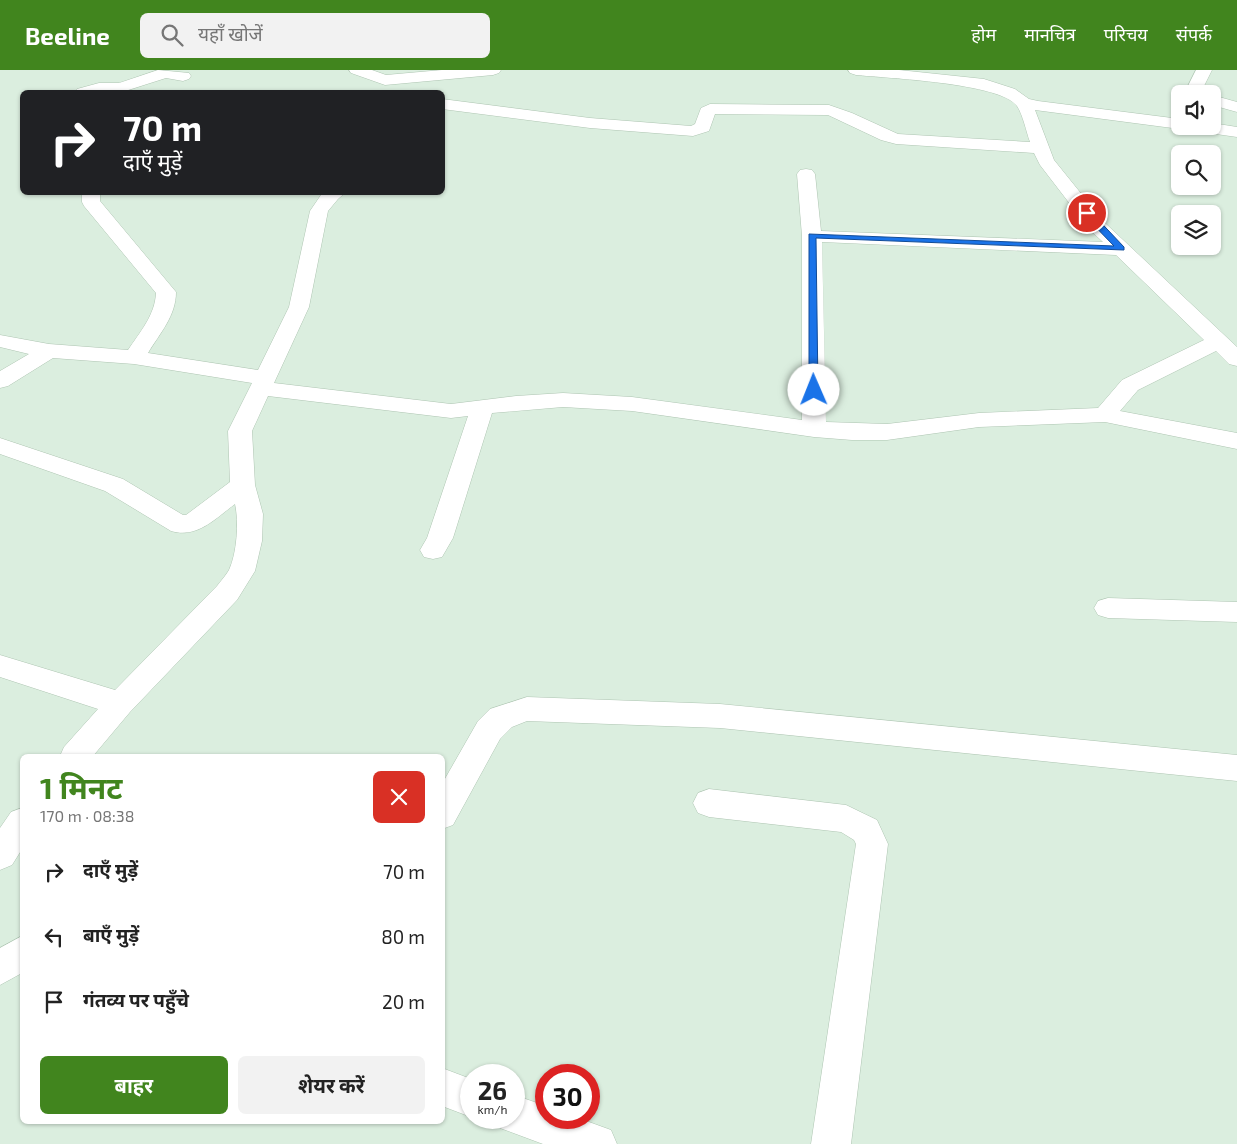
<!DOCTYPE html>
<html lang="hi">
<meta charset="utf-8">
<style>
:root{--surface:#fff;--page:#f2f2f2;--text:#222;--muted:#767676;--accent:#41851e}
body{margin:0;font-family:"Exo 2","Noto Sans Devanagari",sans-serif;background:var(--page);color:var(--text);height:100vh;display:flex;flex-direction:column;font-size:19px;white-space:nowrap}
*{box-sizing:border-box;margin:0}
p{font-size:16px;color:var(--muted)}
.icon{flex:none;width:28px;height:28px;fill:none;stroke:currentColor;stroke-width:2;stroke-linecap:round;stroke-linejoin:round}
.map{position:relative;flex:1;overflow:hidden}
.side{position:absolute;left:20px;top:684px;width:425px;height:370px;display:flex;flex-direction:column;background:var(--surface);border-radius:8px;box-shadow:0 1px 4px #0004}
.side>*{flex:none}
.top-card{position:absolute;left:20px;top:20px;width:425px;height:105px;border-radius:8px;box-shadow:0 1px 4px #0004;background:#202124;color:#fff;overflow:hidden}
.tools{position:absolute;left:1171px;top:15px;display:grid;gap:10px}
.tools a{display:grid;place-items:center;width:50px;height:50px;border-radius:8px;background:var(--surface);box-shadow:0 1px 4px #0004;font-size:25px}
.speed{position:absolute;left:460px;top:994px;display:flex;gap:10px;font-size:25px;font-weight:700;text-align:center}
.speed>*{display:grid;place-content:center;width:65px;height:65px;border-radius:50%;background:var(--surface);box-shadow:0 1px 4px #0004;line-height:1}
.speed small{font-size:12px;font-weight:400}
.speed .limit{border:8px solid #d22;background:#fff;color:#111}
.pin{position:absolute;display:grid;place-items:center;width:42px;height:42px;color:#fff;margin:-21px;border:2px solid #fff;border-radius:50%;box-shadow:0 1px 5px #0007}
.me{position:absolute;width:55px;margin:-28px;rotate:359deg;stroke-linejoin:round;filter:drop-shadow(0 0 4px #0008)}
.turn{display:flex;align-items:center;gap:18px;height:105px;padding:0 20px;font-size:22px}
.turn .icon{width:65px;height:65px;stroke-width:2.5}
.turn b{display:block;font-size:35px;line-height:42px}
.round{display:grid;place-items:center;flex:none;width:52px;height:52px;border-radius:8px;background:var(--page)}
.head{display:flex;align-items:center;justify-content:space-between;height:85px;padding:0 20px}
h1{font-size:30px;font-weight:700;line-height:38px;color:var(--accent)}
.action{display:flex;gap:10px;margin-top:auto;padding:10px 20px}
.action a{flex:1;height:58px;border-radius:8px;background:var(--accent);color:#fff;font-size:20px;font-weight:700;line-height:58px;text-align:center}
.action a+a{background:var(--page);color:var(--text)}
ul{padding:0;list-style:none}
li{display:flex;align-items:center;gap:15px;height:65px;padding:0 20px}
li div{flex:1}
li b{display:block;font-size:19px}
li em{font-style:normal}
header{display:flex;align-items:center;gap:30px;box-sizing:border-box;height:70px;padding:0 25px;background:var(--accent);color:#fff}
header strong{font-size:24px}
nav{display:flex;gap:28px;margin-inline-start:auto;font-size:18px}
.search{width:350px;height:45px;background:var(--page);display:flex;align-items:center;gap:12px;box-sizing:border-box;padding:0 18px;border-radius:8px;color:var(--muted);font-size:19px}
.map>svg:first-child{display:block}
</style>
<header>
<strong>Beeline</strong>
<div class="search"><svg class="icon" aria-label="search" viewBox="0 0 24 24"><circle cx="10" cy="10" r="6"/><path d="M15 15l6 6"/></svg>यहाँ खोजें</div>
<nav><a>होम</a><a>मानचित्र</a><a>परिचय</a><a>संपर्क</a></nav>
</header>
<div class="map">
<svg width="1237" height="1074" viewBox="0 0 1237 1074">
<rect width="100%" height="100%" fill="#eaf6ec"/>
<path fill="#dbeedf" fill-rule="evenodd" d="M0 0H1237V1074H0ZM22 22H442V122H22ZM1180 24H1212V56H1180ZM1180 84H1212V116H1180ZM1180 144H1212V176H1180ZM22 686H442V1051H22ZM471 1005H514V1048H471ZM546 1005H589V1048H546Z"/>
<g fill="none" stroke-linecap="round" stroke-linejoin="round">
<defs>
<path id="minor" d="M158 0 189 3 191 6 189 9 183 11 166 8 122 22H75L77 19 99 13H119Z
M349 0H372L386 5 442 0H501L499 3 493 5 385 15 351 3Z
M848 0H899L984 9 1015 19 1029 29 1038 31 1180 49V56H1212V53L1237 57V67L1195 61 1189 60 1187 56 1180 59 1035 40 1054 90 1104 152 1237 277V296L1229 294 1216 281 1138 320 1120 341 1237 363V379L1105 352 979 357 887 370H852L814 367 632 341 563 337 492 343 453 468 442 487 433 489 424 487 420 480 427 468 468 346 451 348 268 326 252 361 255 415 263 444 262 471 255 501 237 530 130 642 93 686H60L64 677 98 639 0 607V585L115 620 217 516C221 511 226 505 229 500 237 483 239 452 235 434 216 448 197 469 171 461L105 421 0 384V368L123 409 183 445H186L230 412 228 361 252 313 134 294 53 288 8 316 0 318V301L29 284 0 277V265L49 274 128 280C140 262 155 245 156 223L84 136 82 132V122H100V131L176 222C176 246 160 263 148 283L258 300 289 237 310 141 323 122H346L338 129 328 141 309 237 274 313 451 334 516 326 563 323 632 327 802 350V166L797 104 800 100 806 99 812 100 815 104 821 161 1103 172 1090 160 1040 95 1034 83 896 74 881 70 828 45 715 44 709 61 693 66 590 58 442 39V29L590 48 691 56 695 54 701 38 710 34 829 35 852 43 898 64 1030 72C1026 61 1023 45 1017 36 1001 13 886 8 856 5L850 3ZM822 172 1116 185 1204 270 1122 310 1098 338 979 343 887 354 826 352Z
M1196 0H1212L1200 24H1184Z
M1212 25 1237 32V42L1212 35Z
M1108 528 1237 532V552L1108 548 1098 545 1094 538 1098 531Z
M527 627 720 634 1237 685V711L720 658 527 651 512 657 500 669 453 755 442 759V714L478 651 490 639Z
M709 719 846 735 877 750 888 774 851 1074H811L856 774 854 770 841 762 709 747 698 743 693 733 698 723Z
M22 738V779L12 795 0 800V758L11 742Z
M22 866V903L0 915V878Z
M442 998 471 1009V1047L442 1036Z
M514 1025 546 1036V1048H578L611 1060 617 1074H543L500 1058 496 1048H514Z"/>
</defs>
<use href="#minor" stroke="#aec5b2" stroke-width="1"/>
<use href="#minor" fill="#fff" fill-rule="evenodd"/>
</g>
<path fill="#1a73e8" stroke="#114b97" d="M1084 141H1090L1124 177V180L816 168 818 320 814 323 809 320V164L1114 176 1084 145Z"/>
</svg>
<div class="tools">
<a><svg class="icon" aria-label="sound" viewBox="0 0 24 24"><path d="M4 9h4l5-4v14l-5-4H4zM17 9q2 3 0 6"/></svg></a>
<a><svg class="icon" aria-label="search" viewBox="0 0 24 24"><circle cx="10" cy="10" r="6"/><path d="M15 15l6 6"/></svg></a>
<a><svg class="icon" aria-label="layers" viewBox="0 0 24 24"><path d="M12 4l9 5-9 5-9-5zM3 14l9 5 9-5"/></svg></a>
</div>
<div class="speed"><div>26<small>km/h</small></div><div class="limit">30</div></div>
<div class="pin" style="left:1087px;top:143px;background:#d93025"><svg class="icon" aria-label="arrive" viewBox="0 0 24 24"><path d="M6 21V4h12l-3 4 3 4H6"/></svg></div>
<svg class="me" style="left:814px;top:320px" viewBox="-20 -20 40 40"><circle r="19" fill="#fff"/><path d="M0-13L10 11 0 6-10 11z" fill="#1a73e8"/></svg>
<div class="top-card">
<div class="turn"><svg class="icon" aria-label="right" viewBox="0 0 24 24"><path d="M7 20v-9h11M14 6l5 5-5 5"/></svg><div><b>70 m</b>दाएँ मुड़ें</div></div>
</div>
<section class="side">
<div class="head"><div><h1>1 मिनट</h1><p>170 m · 08:38</p></div><a class="round" style="background:#d93025;color:#fff"><svg class="icon" aria-label="close" viewBox="0 0 24 24"><path d="M6 6l12 12M18 6L6 18"/></svg></a></div>
<ul>
<li><svg class="icon" aria-label="right" viewBox="0 0 24 24"><path d="M7 20v-9h11M14 6l5 5-5 5"/></svg><div><b>दाएँ मुड़ें</b></div><em>70 m</em></li>
<li><svg class="icon" aria-label="left" viewBox="0 0 24 24"><path d="M17 20v-9H6M10 6l-5 5 5 5"/></svg><div><b>बाएँ मुड़ें</b></div><em>80 m</em></li>
<li><svg class="icon" aria-label="arrive" viewBox="0 0 24 24"><path d="M6 21V4h12l-3 4 3 4H6"/></svg><div><b>गंतव्य पर पहुँचे</b></div><em>20 m</em></li>
</ul>
<div class="action"><a>बाहर</a><a>शेयर करें</a></div>
</section>
</div>
